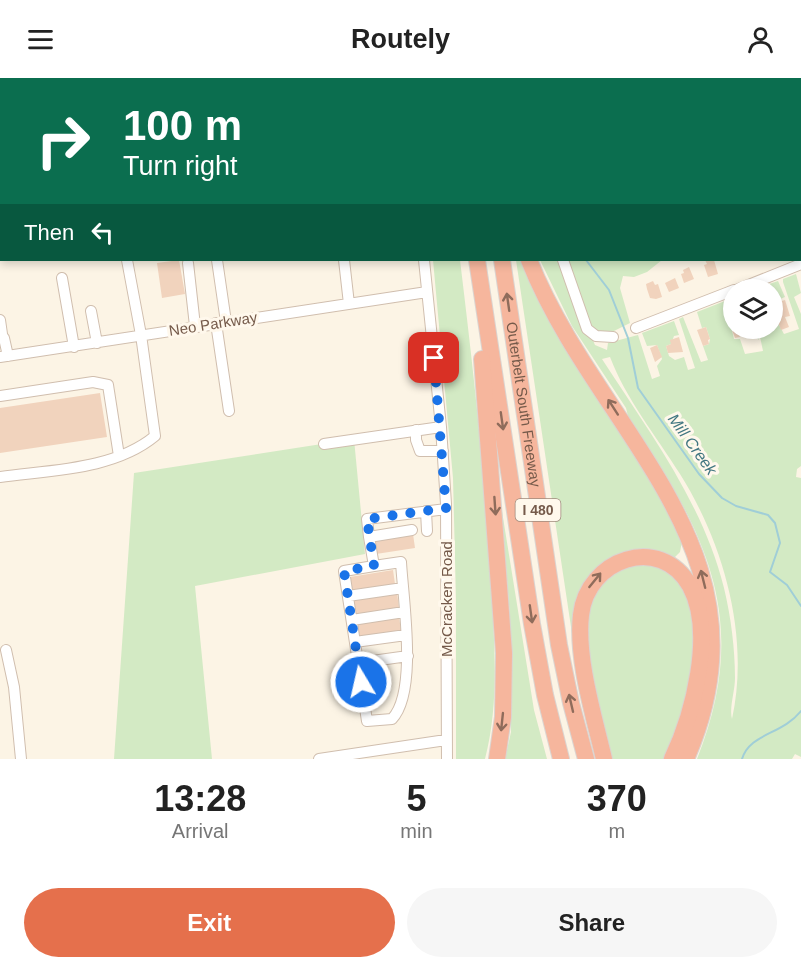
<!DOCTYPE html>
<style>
:root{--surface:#fff;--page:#f6f6f6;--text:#222;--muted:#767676;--accent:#e5704c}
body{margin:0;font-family:Arial,sans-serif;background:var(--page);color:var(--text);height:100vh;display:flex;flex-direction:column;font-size:22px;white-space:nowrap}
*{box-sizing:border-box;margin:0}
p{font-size:20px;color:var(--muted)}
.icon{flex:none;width:33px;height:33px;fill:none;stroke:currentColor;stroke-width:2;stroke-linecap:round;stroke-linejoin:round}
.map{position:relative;height:681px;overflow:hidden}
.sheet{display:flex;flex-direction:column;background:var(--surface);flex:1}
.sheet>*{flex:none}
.banner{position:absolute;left:0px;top:0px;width:801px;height:183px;box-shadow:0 3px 9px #0003;background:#0b6e4f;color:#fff;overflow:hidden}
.controls{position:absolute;left:723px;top:201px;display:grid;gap:12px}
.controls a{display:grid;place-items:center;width:60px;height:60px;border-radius:50%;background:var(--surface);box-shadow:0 3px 9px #0003;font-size:30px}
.pin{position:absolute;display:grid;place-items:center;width:51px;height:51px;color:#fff;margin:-26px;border-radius:12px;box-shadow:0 3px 9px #0006}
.me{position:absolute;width:66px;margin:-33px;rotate:351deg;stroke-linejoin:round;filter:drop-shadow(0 0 4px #0008)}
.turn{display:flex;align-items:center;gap:21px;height:126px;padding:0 24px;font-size:27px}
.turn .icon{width:78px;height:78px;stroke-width:2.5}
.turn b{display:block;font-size:42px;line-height:51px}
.then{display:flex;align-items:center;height:57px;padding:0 24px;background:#0003;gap:12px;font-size:22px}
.eta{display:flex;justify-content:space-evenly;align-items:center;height:102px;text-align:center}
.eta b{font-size:36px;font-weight:600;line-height:42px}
.primary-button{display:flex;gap:12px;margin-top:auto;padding:12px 24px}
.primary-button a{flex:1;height:69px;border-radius:36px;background:var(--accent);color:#fff;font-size:24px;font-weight:600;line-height:69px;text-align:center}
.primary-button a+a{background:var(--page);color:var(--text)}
header{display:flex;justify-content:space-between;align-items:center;height:78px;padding:0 24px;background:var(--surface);font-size:27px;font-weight:600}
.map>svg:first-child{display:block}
</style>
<header><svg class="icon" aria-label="menu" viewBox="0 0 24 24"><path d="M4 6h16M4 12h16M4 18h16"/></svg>Routely<svg class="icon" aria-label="person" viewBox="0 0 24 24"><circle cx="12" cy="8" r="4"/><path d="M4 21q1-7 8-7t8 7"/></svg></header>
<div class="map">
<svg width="801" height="681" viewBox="0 0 801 681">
<rect width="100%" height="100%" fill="#fcf4e5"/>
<path fill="#d3eac4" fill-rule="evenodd" d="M433 182H460C473 289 485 396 491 504 494 564 500 623 485 681H456V522L453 400Z
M516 182H521L546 238 648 397 682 463 680 474 673 481 606 484 574 569Z
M540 182H558L595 267 607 272 608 265 638 257 652 301 660 298 657 288 662 281 657 267 647 268 642 255 674 243 679 257 674 258 671 266 666 268 669 278 675 282 684 279 688 292 695 290 679 241 683 239 701 284 708 282 703 268 709 266 710 261 706 249 702 250 697 234 725 223 734 261H740L745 276 763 273 759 254V262L748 251 772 250V212L755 211 778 203 785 219 775 223 781 243 778 245 784 256 799 251 783 204V201L796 196 801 215 794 219 801 236V388L797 391 796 399 801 400V679L795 676 792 681H697C753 540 705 454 628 338L626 330 572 248ZM610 279C626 321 656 358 680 396 724 466 750 559 732 641 729 630 735 613 735 600 735 571 731 539 724 510 703 425 649 354 602 281Z
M568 182H662L647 194 634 199 623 198 620 210 630 245 612 254 599 255 591 247Z
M354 361 365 476 195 508 212 681H114L134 395Z
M501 427 534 632 547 681H505L511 654 510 539Z
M630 487C637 487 646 486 653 488 705 500 695 586 686 624 682 643 672 662 666 681H610C602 643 575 548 594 516 602 501 615 493 630 487Z"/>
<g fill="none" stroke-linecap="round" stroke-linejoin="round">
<path stroke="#a0ced7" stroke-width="2" d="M557 0V2
M586 182 609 212 628 260 638 310 699 396 722 420 736 428 768 437 775 445 780 465 770 494 787 507 801 528
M742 681C750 655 782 657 801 633"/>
</g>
<path fill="#f1d3bd" d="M179 182 185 216 162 220 157 185Z
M705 182H714L718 196 708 199 704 187 707 186Z
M689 189 694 201 684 205 681 196 684 195 683 192Z
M675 200 679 210 669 214 665 205Z
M653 203 655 207 658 206 662 219 656 221 650 220 647 211 646 206Z
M785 222 790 238 785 239 789 249 781 252 778 244 781 243 775 225Z
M734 239V250L743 253 738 254 740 259 735 260 728 241Z
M706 249 710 261 708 262 709 266 703 268 697 252Z
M679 259 683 274 668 275 666 268 671 266 670 262Z
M657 267 662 279 655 284 650 270Z
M100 315 107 359 0 375V330Z
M413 456 415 470 376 476 374 462Z
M393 492 395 506 352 513 350 499Z
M397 515 399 530 355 536 353 521Z
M399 539 401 552 360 559 357 545Z"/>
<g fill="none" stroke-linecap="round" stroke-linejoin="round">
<defs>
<path id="minor" d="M125 0V2
M272 0V2
M360 0V2
M404 0V2
M514 0V2
M0 23H2
M0 60H2
M800 62H801
M217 182 226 244
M344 182 349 226
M424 182 441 349 446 426 447 681
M563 182 587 251 596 258 613 259
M188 185 195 248
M62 200 74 269
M736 212 801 186
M91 233 97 265
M0 242 2 256
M216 245 229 333
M636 250 734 212
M0 256 4 260 8 278
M0 279 427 214
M0 318 93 304 108 307 119 378
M416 352V362L420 373H443
M324 366 441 349
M0 399C50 392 114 392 155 358L141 257 127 182
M426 433 427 453
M412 452 369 459 367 441 446 431
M369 459 374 488 401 484C403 521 418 614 392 641L367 643 344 493 374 488
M348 518 403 510
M352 542 404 534
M355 564 406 557
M6 572 14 609 21 681
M358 585 408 578
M319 681 446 662"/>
<g id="highway">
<path d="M449 0V2"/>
<path d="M475 0V2"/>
<path d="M491 0V2"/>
<path d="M477 182 532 546 545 617 561 681"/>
<path id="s1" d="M502 182 559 567 571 625 586 681"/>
<path d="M529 182C598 356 778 471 686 681"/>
<path d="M482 281 504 575 503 639 497 681"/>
<path d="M604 681C594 638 576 580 581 537 587 481 660 455 690 508 715 554 693 637 672 681"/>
</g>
</defs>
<use href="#minor" stroke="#d0beae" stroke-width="12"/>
<use href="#highway" stroke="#dbd4d0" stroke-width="18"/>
<use href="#minor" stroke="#fff" stroke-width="10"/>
<use href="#highway" stroke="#f6b69d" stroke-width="16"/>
</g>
<defs><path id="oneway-shaft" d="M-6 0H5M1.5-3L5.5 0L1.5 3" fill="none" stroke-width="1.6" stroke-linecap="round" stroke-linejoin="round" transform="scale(1.5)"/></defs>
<g stroke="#8f6c5b">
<use href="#oneway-shaft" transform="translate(508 224) rotate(-98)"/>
<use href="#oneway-shaft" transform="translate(613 329) rotate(-123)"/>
<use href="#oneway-shaft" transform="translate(502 343) rotate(82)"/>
<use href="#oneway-shaft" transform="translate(495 428) rotate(86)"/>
<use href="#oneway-shaft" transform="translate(703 501) rotate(-104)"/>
<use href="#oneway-shaft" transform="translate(595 502) rotate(-51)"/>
<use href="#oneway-shaft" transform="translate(531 536) rotate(82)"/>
<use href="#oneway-shaft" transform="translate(571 625) rotate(-103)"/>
<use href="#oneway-shaft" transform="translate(502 644) rotate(96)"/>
</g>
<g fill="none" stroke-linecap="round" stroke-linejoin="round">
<path stroke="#1a73e8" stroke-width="10" stroke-dasharray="0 18" d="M361 604 344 493 374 488 367 441 446 430 434 280"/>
</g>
<g text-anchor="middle" stroke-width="6" stroke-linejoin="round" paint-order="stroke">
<rect fill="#fff8ec" stroke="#9e897b" stroke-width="1.5" x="515.5" y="421" width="45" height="22" rx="4.5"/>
<g font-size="14" font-weight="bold" fill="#755a4a">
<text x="538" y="437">I 480</text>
</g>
<g font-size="15" fill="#755a4a" stroke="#fff8ec">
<text transform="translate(213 246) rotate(-9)" y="5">Neo Parkway</text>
<text dy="5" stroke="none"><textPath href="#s1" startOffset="146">Outerbelt South Freeway</textPath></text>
<text transform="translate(447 521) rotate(-90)" y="5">McCracken Road</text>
</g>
<g font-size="16" font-style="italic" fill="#417681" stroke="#fff8ec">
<text transform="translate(693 366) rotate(54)" y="6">Mill Creek</text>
</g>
</g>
</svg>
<div class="controls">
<a><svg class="icon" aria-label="layers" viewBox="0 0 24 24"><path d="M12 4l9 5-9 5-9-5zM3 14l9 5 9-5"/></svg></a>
</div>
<div class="pin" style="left:434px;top:280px;background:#d93025"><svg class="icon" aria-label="arrive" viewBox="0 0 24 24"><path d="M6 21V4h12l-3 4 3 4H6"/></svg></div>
<svg class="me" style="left:361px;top:604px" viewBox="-20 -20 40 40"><circle r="17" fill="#1a73e8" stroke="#fff" stroke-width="3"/><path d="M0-11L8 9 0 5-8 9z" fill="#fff"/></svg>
<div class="banner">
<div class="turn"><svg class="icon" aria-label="right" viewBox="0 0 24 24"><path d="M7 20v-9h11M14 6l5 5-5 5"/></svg><div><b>100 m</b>Turn right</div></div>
<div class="then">Then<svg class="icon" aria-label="left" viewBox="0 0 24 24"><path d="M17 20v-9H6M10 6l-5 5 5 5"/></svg></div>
</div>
</div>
<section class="sheet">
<div class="eta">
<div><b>13:28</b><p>Arrival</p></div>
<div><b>5</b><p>min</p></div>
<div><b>370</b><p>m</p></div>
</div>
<div class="primary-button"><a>Exit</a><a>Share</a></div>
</section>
